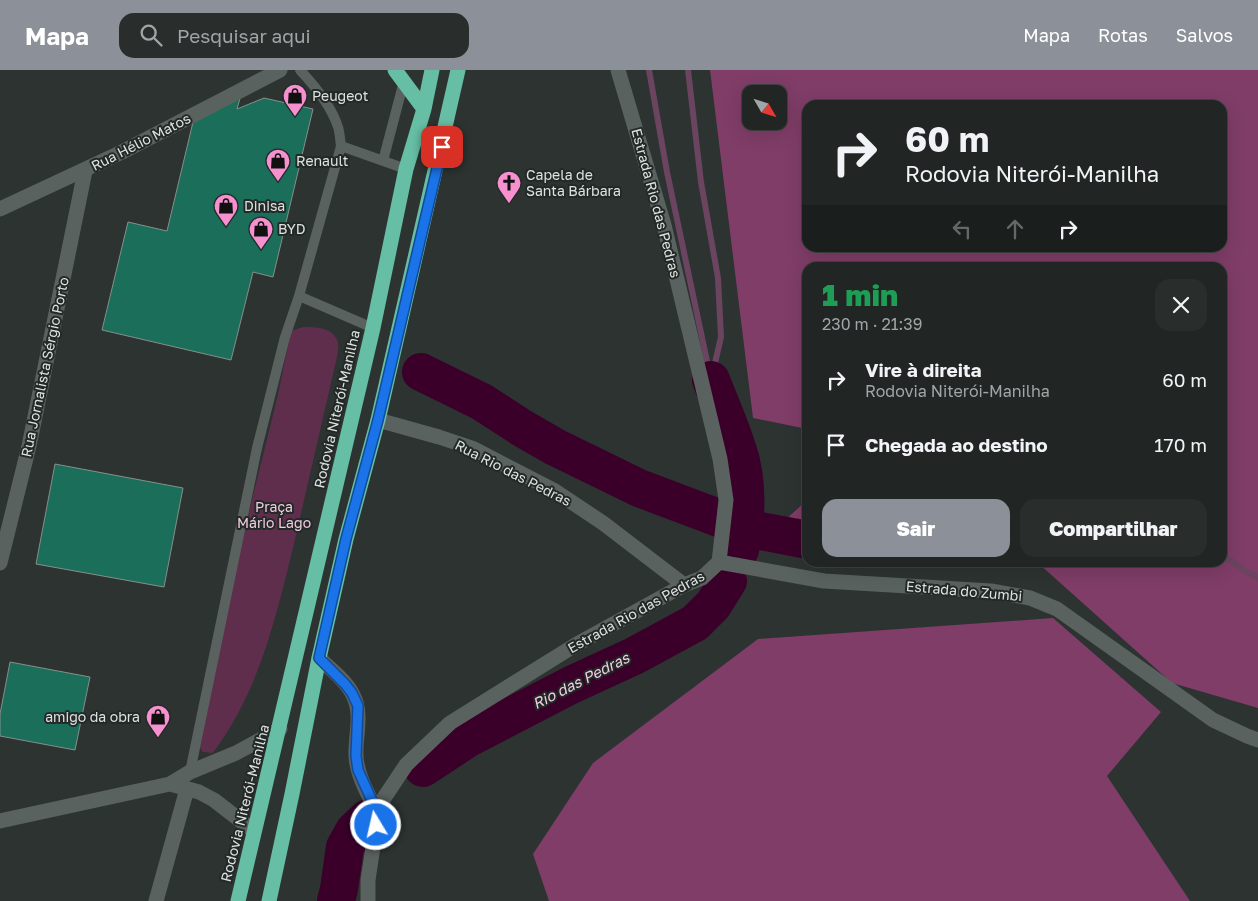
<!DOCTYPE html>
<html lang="pt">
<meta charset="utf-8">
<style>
:root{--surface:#212625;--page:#292e2d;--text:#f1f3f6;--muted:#a2a5a7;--line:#3e4342;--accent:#8c9099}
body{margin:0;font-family:"Golos Text",sans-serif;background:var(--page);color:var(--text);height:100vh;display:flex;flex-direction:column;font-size:19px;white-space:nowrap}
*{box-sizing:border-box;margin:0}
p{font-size:16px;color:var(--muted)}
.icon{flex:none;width:28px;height:28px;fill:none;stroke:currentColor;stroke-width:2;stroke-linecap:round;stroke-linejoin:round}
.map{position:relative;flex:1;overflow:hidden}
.drawer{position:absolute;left:802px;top:192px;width:425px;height:305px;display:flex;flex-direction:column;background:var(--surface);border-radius:15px;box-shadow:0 5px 20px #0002,0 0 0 1px var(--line)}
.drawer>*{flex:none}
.hud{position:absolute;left:802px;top:30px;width:425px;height:152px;border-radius:15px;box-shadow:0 5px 20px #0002,0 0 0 1px var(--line);background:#212625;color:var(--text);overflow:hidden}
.needle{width:32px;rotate:129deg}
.tools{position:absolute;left:742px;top:15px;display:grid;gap:10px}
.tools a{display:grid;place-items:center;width:45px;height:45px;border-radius:10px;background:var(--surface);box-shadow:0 5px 20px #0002,0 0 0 1px var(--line);font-size:25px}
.pin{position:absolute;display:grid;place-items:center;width:42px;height:42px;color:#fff;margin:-21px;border-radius:10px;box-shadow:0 2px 8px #0006}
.me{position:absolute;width:55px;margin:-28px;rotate:351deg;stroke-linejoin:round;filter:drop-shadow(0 0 4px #0008)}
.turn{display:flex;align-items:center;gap:18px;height:105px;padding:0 20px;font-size:22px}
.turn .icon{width:65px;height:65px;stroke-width:2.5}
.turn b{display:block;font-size:35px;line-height:42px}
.lanes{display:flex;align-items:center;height:48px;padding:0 20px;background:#0003;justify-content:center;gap:25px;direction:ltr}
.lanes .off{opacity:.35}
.round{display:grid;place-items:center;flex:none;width:52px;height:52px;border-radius:15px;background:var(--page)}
.head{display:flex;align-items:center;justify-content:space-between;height:85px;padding:0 20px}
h1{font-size:30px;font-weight:800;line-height:38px;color:#1e9e55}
.cta{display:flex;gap:10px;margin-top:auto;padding:10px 20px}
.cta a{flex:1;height:58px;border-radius:15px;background:var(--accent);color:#fff;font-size:20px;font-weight:800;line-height:58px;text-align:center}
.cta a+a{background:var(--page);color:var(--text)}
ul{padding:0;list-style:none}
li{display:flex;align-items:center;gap:15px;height:65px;padding:0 20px}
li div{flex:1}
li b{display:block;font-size:19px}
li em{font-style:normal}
header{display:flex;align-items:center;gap:30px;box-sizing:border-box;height:70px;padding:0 25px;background:var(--accent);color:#fff}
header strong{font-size:24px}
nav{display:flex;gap:28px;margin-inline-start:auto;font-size:18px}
.search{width:350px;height:45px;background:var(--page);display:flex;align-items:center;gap:12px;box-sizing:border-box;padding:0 18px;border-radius:15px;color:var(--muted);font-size:19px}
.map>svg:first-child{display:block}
</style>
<header>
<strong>Mapa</strong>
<div class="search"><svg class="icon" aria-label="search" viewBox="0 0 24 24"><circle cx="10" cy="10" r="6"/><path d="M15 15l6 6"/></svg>Pesquisar aqui</div>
<nav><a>Mapa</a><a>Rotas</a><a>Salvos</a></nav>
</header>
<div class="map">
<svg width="1258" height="831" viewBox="0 0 1258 831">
<rect width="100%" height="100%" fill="#2c3331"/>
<path fill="#5f2e4d" d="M303 257C315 257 332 257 337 270 339 273 338 279 338 282 325 340 311 399 298 457 279 534 263 615 215 680L212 683 203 682 200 678 233 515 250 438 277 329 291 261Z"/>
<path fill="#7f3d67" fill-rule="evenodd" d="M710 0H1258V638L1172 613 1038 493 1222 492V198H808L807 359 753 348ZM751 24H779V51H751ZM808 35H1222V178H808Z
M807 430V453H782Z
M1053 548 1161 642 1107 706 1190 831H549L533 784 593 693 758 569Z"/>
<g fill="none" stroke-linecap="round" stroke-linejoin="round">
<path stroke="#6b4460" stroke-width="6" d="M649 0 667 102 711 310
M688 0 701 112 718 208 721 267 712 306
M1222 484 1242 499 1258 508"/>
<path stroke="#3a0029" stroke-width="38" d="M421 302 482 332 522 358 555 377 639 418 745 458 808 470
M711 310C721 336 734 364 741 391 748 420 746 451 740 480
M423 698 467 669 571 615 634 586 695 553 713 535 728 511
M336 831 339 819 345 777 354 761 368 748"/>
</g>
<path fill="#1b6e5a" stroke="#868f8c" d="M241 25 237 39 264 28 313 39 273 207 253 202 231 290 102 260 128 152 167 161 193 52Z
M55 394 183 418 164 517 36 494Z
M10 592 90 607 75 680 0 666V644Z"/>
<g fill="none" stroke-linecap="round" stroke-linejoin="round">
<path stroke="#5a625f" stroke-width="10" d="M341 76 406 99
M383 91 404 11
M299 226 373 258
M190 702 257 378 285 267 299 226 341 76C340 70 340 63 338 57 331 35 315 16 300 0"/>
<path stroke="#5a625f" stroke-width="15" d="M378 350 439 367 472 378 555 421 603 453 684 515
M719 492 824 511 991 521 1030 528 1057 539 1213 650 1247 666 1258 670
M0 493 29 376 85 101
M319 588C330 599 346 610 353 625 363 644 355 666 356 686 357 706 369 726 378 744
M156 831 187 719
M368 831V810L378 744 384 728 406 695 450 653 577 574 684 515 702 508 719 492 726 430 720 389 664 155 618 0"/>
<path stroke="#5a625f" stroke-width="15" d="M0 139 122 82 280 0
M170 714 199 722 214 730 254 761
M0 751 170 714 190 702 236 683 280 659"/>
<path stroke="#66bea4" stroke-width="15" d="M395 0 424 39
M238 831 373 258 406 99 424 39 432 0
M269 831 292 724 319 588 346 469 378 350 458 0"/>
</g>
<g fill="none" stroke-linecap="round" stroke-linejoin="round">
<defs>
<path id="route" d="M376 755 378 744 358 700 356 686 358 636 352 623 345 614 319 588 346 469 378 350 442 77"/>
</defs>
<use href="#route" stroke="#114b97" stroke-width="12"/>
<use href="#route" stroke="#1a73e8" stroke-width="9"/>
</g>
<defs>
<symbol id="shop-pin" viewBox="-11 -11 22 30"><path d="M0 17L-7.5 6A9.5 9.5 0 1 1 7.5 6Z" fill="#f690cf" stroke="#222927"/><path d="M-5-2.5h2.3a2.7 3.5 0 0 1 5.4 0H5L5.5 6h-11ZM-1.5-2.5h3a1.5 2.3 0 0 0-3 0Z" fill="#111"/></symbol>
<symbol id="church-pin" viewBox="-11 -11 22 30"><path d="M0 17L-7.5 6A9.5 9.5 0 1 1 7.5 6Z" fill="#f690cf" stroke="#222927"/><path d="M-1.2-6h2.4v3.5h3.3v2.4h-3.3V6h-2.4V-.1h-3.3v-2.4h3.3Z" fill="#111"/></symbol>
</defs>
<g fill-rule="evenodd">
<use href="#shop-pin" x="281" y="12" width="28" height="38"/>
<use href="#shop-pin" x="264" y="77" width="28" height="38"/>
<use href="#church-pin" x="495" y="99" width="28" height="38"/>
<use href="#shop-pin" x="212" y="122" width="28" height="38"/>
<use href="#shop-pin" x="247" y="145" width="28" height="38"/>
<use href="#shop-pin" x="144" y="633" width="28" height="38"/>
</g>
<g text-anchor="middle" stroke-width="4" stroke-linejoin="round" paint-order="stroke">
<g font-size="14" fill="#dee3e1" stroke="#222927" text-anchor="start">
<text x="312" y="31">Peugeot</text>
<text x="296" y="96">Renault</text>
<text x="526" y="110">Capela de<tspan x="526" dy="16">Santa Bárbara</tspan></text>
<text x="244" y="141">Dinisa</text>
<text x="278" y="164">BYD</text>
<text x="140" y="652" text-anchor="end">amigo da obra</text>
</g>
<g font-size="14" fill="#dee3e1" stroke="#222927">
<text transform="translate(141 72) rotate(-27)" y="5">Rua Hélio Matos</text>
<text transform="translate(656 133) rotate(75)" y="5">Estrada Rio das Pedras</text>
<text transform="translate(45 297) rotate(-78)" y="5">Rua Jornalista Sérgio Porto</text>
<text transform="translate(337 339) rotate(-77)" y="5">Rodovia Niterói-Manilha</text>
<text transform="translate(513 403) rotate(27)" y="5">Rua Rio das Pedras</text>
<text transform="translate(964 521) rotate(5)" y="5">Estrada do Zumbi</text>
<text transform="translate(636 542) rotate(-29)" y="5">Estrada Rio das Pedras</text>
<text transform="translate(245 733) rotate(-76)" y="5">Rodovia Niterói-Manilha</text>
</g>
<g font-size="14" fill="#f3cbe1" stroke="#222927">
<text x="274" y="442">Praça<tspan x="274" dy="16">Mário Lago</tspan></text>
</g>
<g font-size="15" font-style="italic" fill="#f5cde4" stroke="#222927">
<text transform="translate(581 611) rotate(-27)" y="5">Rio das Pedras</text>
</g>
</g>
</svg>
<div class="tools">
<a><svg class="needle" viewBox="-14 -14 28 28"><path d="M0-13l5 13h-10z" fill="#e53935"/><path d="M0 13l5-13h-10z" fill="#a2a5a7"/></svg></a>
</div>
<div class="pin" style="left:442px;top:77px;background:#d93025"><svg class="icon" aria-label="arrive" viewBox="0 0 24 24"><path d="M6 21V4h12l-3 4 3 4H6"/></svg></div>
<svg class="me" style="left:376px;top:755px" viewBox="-20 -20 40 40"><circle r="17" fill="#1a73e8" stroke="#fff" stroke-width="3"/><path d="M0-11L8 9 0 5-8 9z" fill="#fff"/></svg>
<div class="hud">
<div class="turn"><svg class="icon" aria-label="right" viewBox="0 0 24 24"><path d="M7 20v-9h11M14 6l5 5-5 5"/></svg><div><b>60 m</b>Rodovia Niterói-Manilha</div></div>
<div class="lanes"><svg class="icon off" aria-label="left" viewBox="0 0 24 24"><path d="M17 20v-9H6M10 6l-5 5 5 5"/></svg><svg class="icon off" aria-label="ahead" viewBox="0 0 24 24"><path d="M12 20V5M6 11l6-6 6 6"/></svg><svg class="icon" aria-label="right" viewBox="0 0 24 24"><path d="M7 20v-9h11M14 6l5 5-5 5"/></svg></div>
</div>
<section class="drawer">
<div class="head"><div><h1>1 min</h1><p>230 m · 21:39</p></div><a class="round"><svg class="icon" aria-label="close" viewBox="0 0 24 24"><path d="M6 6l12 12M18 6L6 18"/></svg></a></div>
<ul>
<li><svg class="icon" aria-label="right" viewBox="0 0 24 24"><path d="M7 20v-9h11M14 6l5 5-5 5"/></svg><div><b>Vire à direita</b><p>Rodovia Niterói-Manilha</p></div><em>60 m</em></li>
<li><svg class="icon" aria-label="arrive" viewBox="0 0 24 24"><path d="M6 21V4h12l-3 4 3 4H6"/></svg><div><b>Chegada ao destino</b></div><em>170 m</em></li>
</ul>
<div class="cta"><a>Sair</a><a>Compartilhar</a></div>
</section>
</div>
